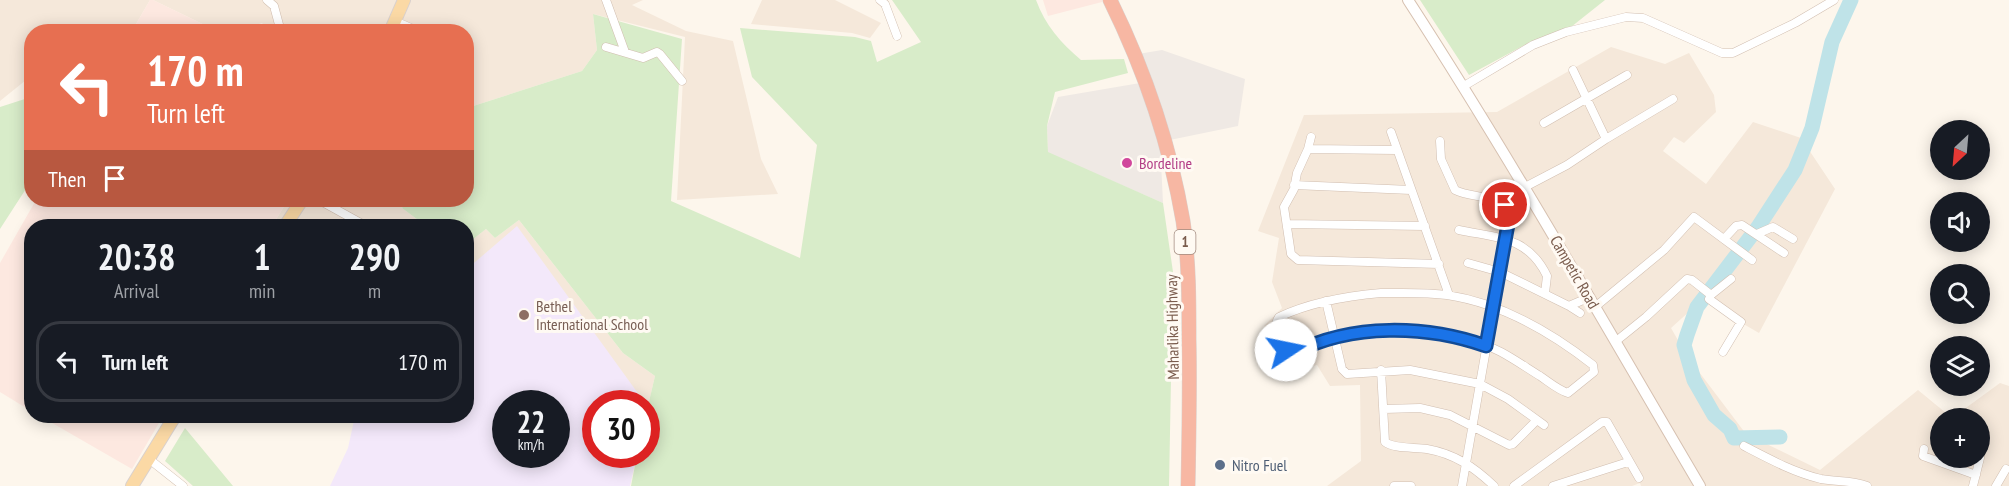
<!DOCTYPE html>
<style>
:root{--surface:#171b24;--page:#20242c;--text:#f1f3f6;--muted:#9ea1a6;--line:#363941}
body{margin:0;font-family:"PT Sans Narrow",sans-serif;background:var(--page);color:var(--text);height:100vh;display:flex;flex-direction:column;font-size:22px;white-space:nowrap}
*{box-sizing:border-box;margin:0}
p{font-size:20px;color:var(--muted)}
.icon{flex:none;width:33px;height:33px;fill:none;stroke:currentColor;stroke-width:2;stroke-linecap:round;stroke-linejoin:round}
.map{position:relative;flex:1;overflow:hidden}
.sheet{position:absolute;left:24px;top:219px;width:450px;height:204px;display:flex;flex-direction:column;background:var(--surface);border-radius:24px;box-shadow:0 3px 15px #0003}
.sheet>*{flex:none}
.hud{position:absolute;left:24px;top:24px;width:450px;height:183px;border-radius:24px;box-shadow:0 3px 15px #0003;background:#e76f51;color:#fff;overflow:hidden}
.needle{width:39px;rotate:206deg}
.buttons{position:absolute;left:1930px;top:120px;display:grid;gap:12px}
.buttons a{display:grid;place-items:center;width:60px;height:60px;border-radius:50%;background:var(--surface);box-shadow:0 3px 15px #0003;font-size:30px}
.speed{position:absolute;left:492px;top:390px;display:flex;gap:12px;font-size:30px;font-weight:700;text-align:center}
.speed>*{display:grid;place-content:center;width:78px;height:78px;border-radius:50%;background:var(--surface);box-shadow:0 3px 15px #0003;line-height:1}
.speed small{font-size:15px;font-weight:400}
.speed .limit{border:9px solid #d22;background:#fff;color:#111}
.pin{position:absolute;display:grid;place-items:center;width:51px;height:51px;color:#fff;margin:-26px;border:3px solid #fff;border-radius:50%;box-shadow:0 2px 6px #0007}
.me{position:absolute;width:66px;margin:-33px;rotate:79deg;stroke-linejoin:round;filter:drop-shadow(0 0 4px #0008)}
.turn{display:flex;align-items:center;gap:21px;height:126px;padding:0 24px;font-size:27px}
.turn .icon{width:78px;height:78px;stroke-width:2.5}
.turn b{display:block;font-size:42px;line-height:51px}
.then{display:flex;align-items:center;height:57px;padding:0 24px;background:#0003;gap:12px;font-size:22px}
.eta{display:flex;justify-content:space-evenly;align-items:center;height:102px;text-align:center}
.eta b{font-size:36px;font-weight:600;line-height:42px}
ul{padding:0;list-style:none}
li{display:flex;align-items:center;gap:18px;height:81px;margin:0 12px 9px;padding:0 12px;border:3px solid var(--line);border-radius:24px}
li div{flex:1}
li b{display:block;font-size:22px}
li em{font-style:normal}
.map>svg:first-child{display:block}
</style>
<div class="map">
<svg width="2009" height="486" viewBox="0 0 2009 486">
<rect width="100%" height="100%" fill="#fdf6ec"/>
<path fill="#f5e8da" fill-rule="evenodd" d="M0 0H150L132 31 32 32 31 76 0 101Z
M153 0H643L632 5 686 31 733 41 761 159 778 194 677 200 685 37 593 14 597 50 582 71 467 108 466 32H269L262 23 238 31H217Z
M762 0H835L881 23 870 38 852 33 751 24Z
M1611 47 1665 64 1689 53 1714 95 1716 112 1684 143 1674 137 1663 151 1706 184 1753 122 1801 138 1835 189 1759 333 1702 300 1671 328 1687 356 1746 434 1820 470 1918 390 1952 418 2000 383 2009 386V486H1641L1640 483 1632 486H1327L1361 461 1360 385 1330 386 1317 365 1291 371 1264 326 1282 308 1272 282 1279 238 1258 231 1304 115 1497 112ZM1941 418H1980V458H1941Z
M288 200H407L402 208 426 226H272Z
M519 220 623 353 655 376 647 410 646 404H596L467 276V244L486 229 495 238Z"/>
<path fill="#fde8e0" d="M150 0H153L217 31H132Z
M1043 0H1102V2L1048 16Z
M36 200H288L272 226H32L31 411 0 392V263Z
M40 416H163L132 469Z"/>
<path fill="#efe9e4" d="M1162 50 1245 79 1238 126 1160 142 1163 203 1048 153 1047 126 1058 97 1140 83 1132 55Z"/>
<path fill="#f3e8fa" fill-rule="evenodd" d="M517 226 645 403 596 404V454L637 455 630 486H330L348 448 355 416H466L467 269ZM506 404H556V454H506Z"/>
<path fill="#d8ecc9" d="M892 0H1036C1045 25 1061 43 1081 60L1124 59 1128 73 1055 92 1047 126 1048 152 1163 203 1173 272 1169 486H631L637 455 646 454 647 410 655 376 623 353 519 220 495 238 486 229 467 244 466 226H426L402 208 407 200H466L467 108 582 71 597 50 593 14 682 39 671 201 800 258 817 145 752 77 740 28 855 37 871 41 877 62 921 42Z
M1420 0H1605L1566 31 1530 42 1469 75Z
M31 97V181L0 229V107Z
M185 428 233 486H193L165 461Z"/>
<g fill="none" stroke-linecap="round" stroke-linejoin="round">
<path stroke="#bfe3e8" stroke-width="15" d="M1780 437 1734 438 1730 429 1714 415 1694 380 1684 345 1687 335 1697 307 1758 227 1795 170 1812 128 1832 42 1851 0"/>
<defs>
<path id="street" d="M267 0 274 6 281 32
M606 0 625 52
M880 0 885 4 897 36
M395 21 420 32
M606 47 643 58 657 52 660 54 682 81
M1573 70 1606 139
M1464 86 1533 45 1566 32 1626 17 1643 18 1722 53H1733L1795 23 1834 0
M1544 123 1627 75
M1391 132 1449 295
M1311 137 1308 149 1297 173 1294 189 1284 207 1291 254 1298 260 1439 264
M1440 141 1441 159 1455 190C1472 199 1503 194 1510 213L1462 486
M1308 149 1397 150
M1294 185 1411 190
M1525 187 1567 165 1606 139 1673 99
M319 200 366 226
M1287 224 1425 226
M1459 230C1497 238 1528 236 1547 276L1545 293
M1757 234 1773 227 1793 239
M1724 239 1736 226 1742 225 1784 253
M1468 263 1500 272 1569 306 1590 297
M1381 293C1403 293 1425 292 1447 295 1500 303 1551 332 1593 365L1594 372 1568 393C1558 390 1549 382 1540 376 1527 368 1514 359 1501 352 1442 322 1352 323 1294 353L1286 350C1280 339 1271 329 1279 317 1311 302 1346 296 1381 293Z
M1711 295 1709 299 1741 322 1723 352
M1326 301 1342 369 1347 374 1410 370 1480 384 1508 399 1544 425
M1569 306 1580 313
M1595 307 1664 250 1694 217 1752 260
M1615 342 1646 317 1687 279 1692 280 1711 295 1731 279
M1381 370 1385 442C1394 449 1415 447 1427 449 1455 454 1474 467 1494 486
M1384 409 1420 408 1450 415 1509 445 1513 444 1537 420
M1744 446C1769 459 1793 472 1821 479 1837 482 1852 480 1867 486
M1924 449 1923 456 1976 475
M1980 456 1985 436
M149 459 183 486
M1394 486H1411
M1514 486 1602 422H1607L1639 478
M1553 486 1628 462
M1973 486 1980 458
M1996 486 2006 469"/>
<path id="secondary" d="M1408 0C1511 159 1604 323 1700 486"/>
<path id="primary" d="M390 32 404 0
M285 226 302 200
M132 486 175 416"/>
<path id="highway" d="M1110 0C1144 69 1170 145 1183 221 1189 260 1189 300 1189 340 1190 388 1189 437 1188 486"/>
</defs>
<use href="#street" stroke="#d1beb0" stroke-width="9"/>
<use href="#secondary" stroke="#d6c0b0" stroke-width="12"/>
<use href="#primary" stroke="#dad1cd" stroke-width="14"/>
<use href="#highway" stroke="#dad1cd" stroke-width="15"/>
<use href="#street" stroke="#fff" stroke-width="8"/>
<use href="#secondary" stroke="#fff" stroke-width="10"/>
<use href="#primary" stroke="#fbd9a5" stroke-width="12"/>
<use href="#highway" stroke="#f7b7a3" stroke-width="14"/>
</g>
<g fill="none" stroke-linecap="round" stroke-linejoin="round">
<defs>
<path id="route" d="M1286 350 1294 353C1352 323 1426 325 1486 346L1510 213 1505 205"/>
</defs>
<use href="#route" stroke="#114b97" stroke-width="15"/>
<use href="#route" stroke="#1a73e8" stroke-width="10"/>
</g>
<circle fill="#d1479c" stroke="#fffaf3" stroke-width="2" cx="1127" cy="163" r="6"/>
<circle fill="#8d6e63" stroke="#fffaf3" stroke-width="2" cx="524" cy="315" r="6"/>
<circle fill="#5c6f8a" stroke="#fffaf3" stroke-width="2" cx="1220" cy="465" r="6"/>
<g text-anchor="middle" stroke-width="6" stroke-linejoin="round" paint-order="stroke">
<rect fill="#fffaf3" stroke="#a28b7f" stroke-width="1.5" x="1174.5" y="230" width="21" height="24" rx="4.5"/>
<g font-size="15" font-weight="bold" fill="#7a5c4d">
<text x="1185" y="247">1</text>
</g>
<g font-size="16" fill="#b23c85" stroke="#fffaf3" text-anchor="start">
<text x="1139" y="169">Bordeline</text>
</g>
<g font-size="16" fill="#7a5c4d" stroke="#fffaf3">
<text transform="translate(1575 272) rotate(60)" y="6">Campetic Road</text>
<text transform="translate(1172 327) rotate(-91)" y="6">Maharlika Highway</text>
</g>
<g font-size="16" fill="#785e54" stroke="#fffaf3" text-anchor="start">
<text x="536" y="312">Bethel<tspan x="536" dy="18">International School</tspan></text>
</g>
<g font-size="16" fill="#4e5e75" stroke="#fffaf3" text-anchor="start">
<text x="1232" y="471">Nitro Fuel</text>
</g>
</g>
</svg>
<div class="buttons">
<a><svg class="needle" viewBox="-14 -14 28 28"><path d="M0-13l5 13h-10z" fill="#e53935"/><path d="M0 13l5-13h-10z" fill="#9ea1a6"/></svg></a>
<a><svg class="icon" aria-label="sound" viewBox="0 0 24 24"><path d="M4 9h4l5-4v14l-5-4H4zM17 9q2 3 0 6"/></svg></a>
<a><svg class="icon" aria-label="search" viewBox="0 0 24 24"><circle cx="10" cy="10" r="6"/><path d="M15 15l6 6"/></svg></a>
<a><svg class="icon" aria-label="layers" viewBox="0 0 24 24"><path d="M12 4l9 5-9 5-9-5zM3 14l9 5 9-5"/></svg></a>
<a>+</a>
</div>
<div class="speed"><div>22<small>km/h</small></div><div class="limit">30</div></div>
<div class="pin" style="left:1505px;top:205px;background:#d93025"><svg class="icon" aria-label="arrive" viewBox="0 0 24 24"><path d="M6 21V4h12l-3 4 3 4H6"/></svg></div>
<svg class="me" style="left:1286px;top:350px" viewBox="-20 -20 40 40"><circle r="19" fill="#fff"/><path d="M0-13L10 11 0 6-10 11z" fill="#1a73e8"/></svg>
<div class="hud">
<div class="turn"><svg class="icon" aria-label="left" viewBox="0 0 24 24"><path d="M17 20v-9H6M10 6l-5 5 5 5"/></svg><div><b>170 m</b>Turn left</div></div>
<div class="then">Then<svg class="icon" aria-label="arrive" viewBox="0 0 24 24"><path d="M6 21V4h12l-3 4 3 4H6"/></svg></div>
</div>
<section class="sheet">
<div class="eta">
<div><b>20:38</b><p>Arrival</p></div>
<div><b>1</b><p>min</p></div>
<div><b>290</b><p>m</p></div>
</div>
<ul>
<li><svg class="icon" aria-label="left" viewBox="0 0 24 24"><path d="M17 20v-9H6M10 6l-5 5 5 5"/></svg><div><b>Turn left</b></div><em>170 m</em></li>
</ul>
</section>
</div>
